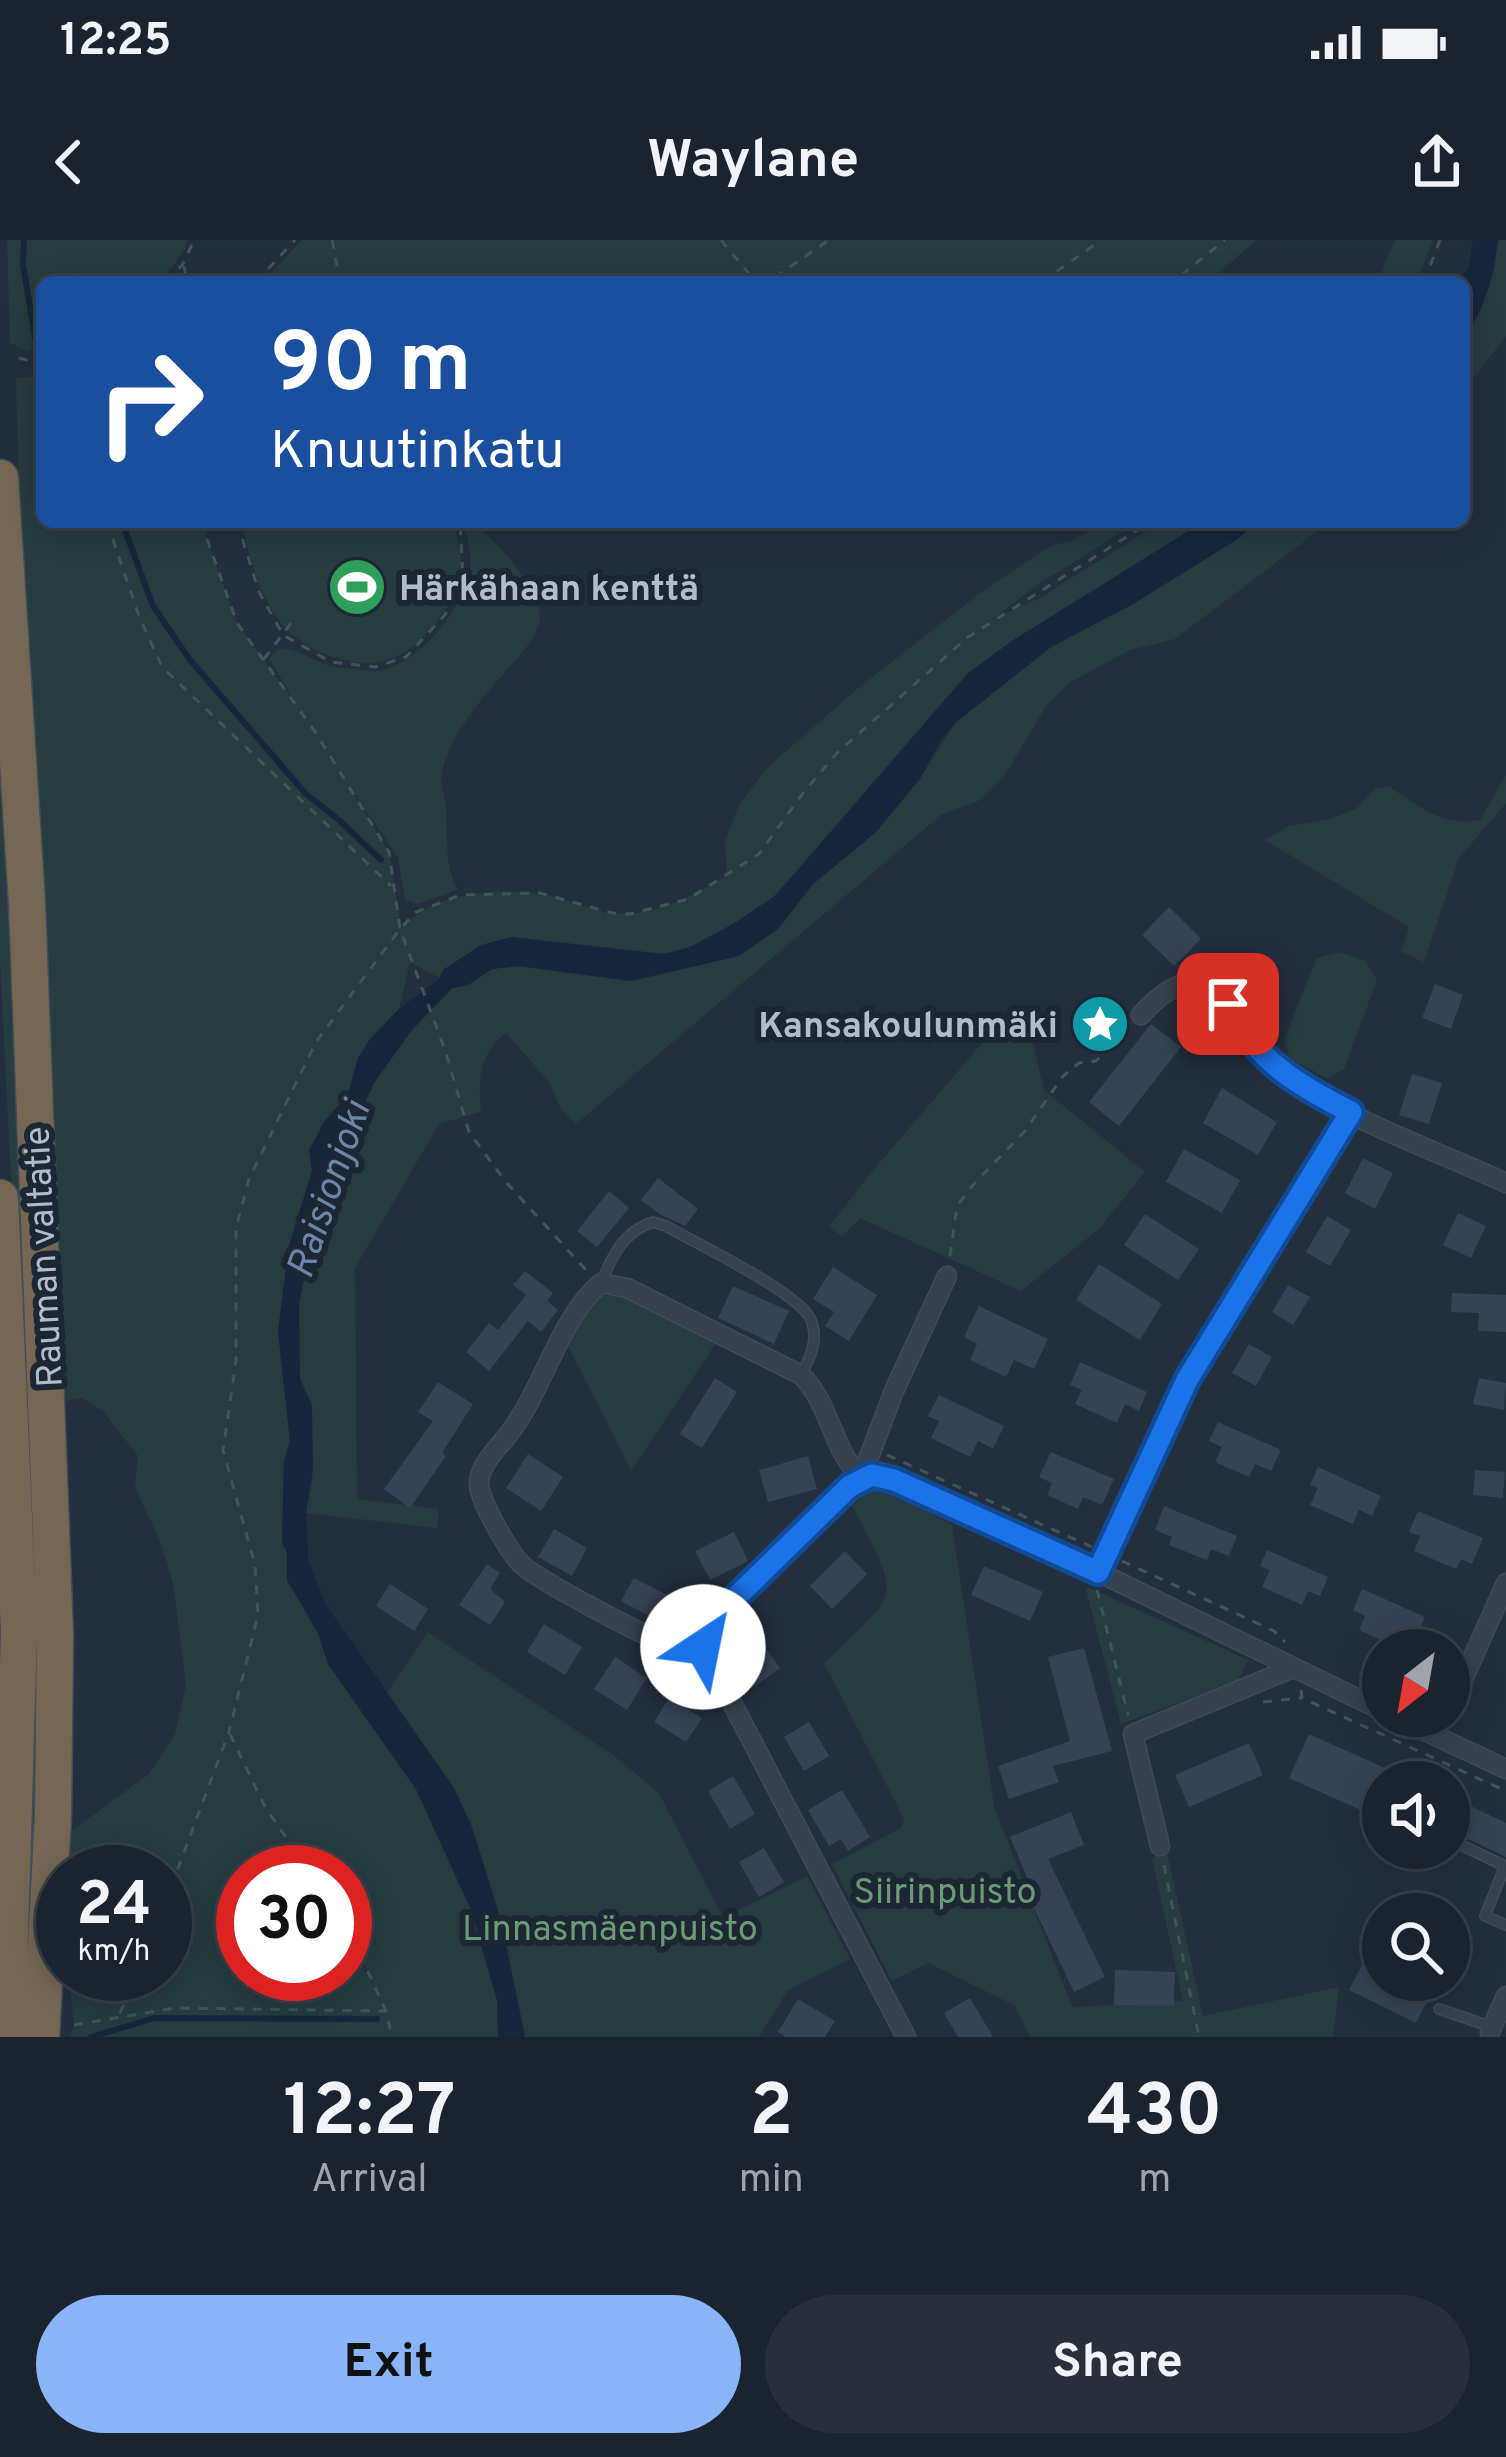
<!DOCTYPE html>
<meta charset="utf-8">
<style>
:root{--surface:#1b232e;--page:#282f3a;--text:#f1f3f6;--muted:#a0a4aa;--line:#39404a;--accent:#8ab4f8}
body{margin:0;font-family:Overpass,sans-serif;background:var(--page);color:var(--text);height:100vh;display:flex;flex-direction:column;font-size:45px;white-space:nowrap}
*{box-sizing:border-box;margin:0}
p{font-size:39px;color:var(--muted)}
.icon{flex:none;width:66px;height:66px;fill:none;stroke:currentColor;stroke-width:2;stroke-linecap:round;stroke-linejoin:round}
.map{position:relative;height:1797px;overflow:hidden}
.details{display:flex;flex-direction:column;background:var(--surface);flex:1}
.details>*{flex:none}
.guide{position:absolute;left:36px;top:36px;width:1434px;height:252px;border-radius:18px;box-shadow:0 6px 30px #0003,0 0 0 3px var(--line);background:#1a4fa0;color:#fff;overflow:hidden}
.needle{width:78px;rotate:211deg}
.controls{position:absolute;left:1362px;top:1389px;display:grid;gap:24px}
.controls a{display:grid;place-items:center;width:108px;height:108px;border-radius:50%;background:var(--surface);box-shadow:0 6px 30px #0003,0 0 0 3px var(--line);font-size:60px}
.speed{position:absolute;left:36px;top:1605px;display:flex;gap:24px;font-size:60px;font-weight:700;text-align:center}
.speed>*{display:grid;place-content:center;width:156px;height:156px;border-radius:50%;background:var(--surface);box-shadow:0 6px 30px #0003,0 0 0 3px var(--line);line-height:1}
.speed small{font-size:30px;font-weight:400}
.speed .limit{border:18px solid #d22;background:#fff;color:#111}
.pin{position:absolute;display:grid;place-items:center;width:102px;height:102px;color:#fff;margin:-51px;border-radius:24px;box-shadow:0 6px 18px #0006}
.me{position:absolute;width:132px;margin:-66px;rotate:34deg;stroke-linejoin:round;filter:drop-shadow(0 0 9px #0008)}
.turn{display:flex;align-items:center;gap:42px;height:252px;padding:0 36px;font-size:54px}
.turn .icon{width:156px;height:156px;stroke-width:2.5}
.turn b{display:block;font-size:84px;line-height:102px}
.eta{display:flex;justify-content:space-evenly;align-items:center;height:204px;text-align:center}
.eta b{font-size:72px;font-weight:700;line-height:84px}
.button{display:flex;gap:24px;margin-top:auto;padding:24px 36px}
.button a{flex:1;height:138px;border-radius:72px;background:var(--accent);color:#111;font-size:48px;font-weight:700;line-height:138px;text-align:center}
.button a+a{background:var(--page);color:var(--text)}
.status{display:flex;justify-content:space-between;align-items:center;height:84px;padding:0 60px;background:var(--surface);direction:ltr}
.status svg{height:33px;fill:currentColor}
header{display:flex;justify-content:space-between;align-items:center;height:156px;padding:0 36px;background:var(--surface);font-size:54px;font-weight:700}
.map>svg:first-child{display:block}
</style>
<div class="status"><b>12:25</b><svg viewBox="0 0 49 12"><path d="M0 12V9h3v3zM5 12V6h3v6zM10 12V3h3v9zM15 12V0h3v12zM26 1h20v11H26zM47 4h2v5h-2z"/></svg></div>
<header><svg class="icon" aria-label="back" viewBox="0 0 24 24"><path d="M15 5l-7 7 7 7"/></svg>Waylane<svg class="icon" aria-label="share" viewBox="0 0 24 24"><path d="M12 15V3M7 8l5-5 5 5M5 13v7h14v-7"/></svg></header>
<div class="map">
<svg width="1506" height="1797" viewBox="0 0 1506 1797">
<rect width="100%" height="100%" fill="#242f3e"/>
<path fill="#263c3f" fill-rule="evenodd" d="M7 0H187L185 9 161 42H42V108L34 101 30 112 10 103Z
M302 0H1256L1209 42H263Z
M1395 0H1433L1417 42H1377Z
M1498 0H1506V96L1464 151V96L1477 79 1494 33Z
M42 135V282H201L237 383 296 464 269 418 278 409C297 406 313 422 331 426 343 429 357 429 369 431 412 434 465 369 470 329 472 314 467 297 464 282 488 284 543 354 540 379 536 402 514 421 499 439 477 464 448 500 442 533 439 544 446 557 446 569 447 598 445 623 457 650L418 664 405 660 398 617 347 543 389 612 401 688C434 654 494 646 541 654 568 658 595 674 622 674 660 674 696 654 727 636L725 600 739 565 768 527 857 449 984 350 1050 306 1074 300 1101 282H1138L1037 345 992 380 1043 356 1161 282H1203L1012 401 774 656C742 678 707 706 668 713 635 719 549 701 511 697L445 741 410 722 399 769 370 799 358 818 348 854 325 881 310 909 312 931 289 1006 278 1091 290 1201 284 1221 282 1302 287 1313V1340L318 1393 328 1424 416 1549 471 1670 497 1760 498 1797H70L74 1785 68 1734H165V1632H68L69 1593 149 1534 175 1494 186 1445 173 1343 160 1301 135 1247 138 1216 103 1171 82 1158 66 1161 47 713 20 284 16 138ZM308 1630 345 1632V1682L377 1752 345 1698V1734H243V1632Z
M241 282H454C456 297 462 312 461 328 458 362 423 408 390 419 356 432 304 411 282 384 258 355 250 317 241 282Z
M1258 282H1330L1175 399 1130 410 1069 443 1046 466 1006 533 978 561 941 575 576 884 560 867 549 842 506 793C479 814 478 839 481 872L439 884 355 1028 357 1259 439 1269 437 1288 306 1273C308 1258 313 1242 313 1227 313 1200 304 1171 301 1145 294 1086 299 965 348 925L347 899 374 843 411 791 452 748 468 745 492 729 518 726 631 741 778 689 813 644 876 592 919 540 955 483 1051 407 1133 364 1236 300Z
M0 497 37 1281 36 1595 27 1797 28 1279 0 720Z
M1506 535V563L1459 618 1424 722 1401 712 1409 687 1265 600 1289 586 1330 579 1356 569 1375 549 1388 546C1419 566 1442 587 1480 580Z
M1339 712 1365 721 1377 740 1344 829 1327 838 1290 819 1284 799 1317 718Z
M1025 772 1044 850 1145 932 1099 989 1021 1051 860 978 842 997 829 987 869 935 996 787Z
M614 1053 718 1100 631 1231 566 1102 601 1056Z
M872 1247 889 1251 952 1285 994 1566 1072 1767 1183 1761 1152 1618 1167 1612 1203 1776 1339 1747 1333 1797H1030L1014 1765 928 1723 892 1741 832 1624 901 1588 904 1579 824 1423C902 1348 902 1362 852 1266Z
M1085 1346 1248 1420 1237 1442 1121 1484Z
M428 1392 613 1515 659 1553 723 1678 807 1636 850 1719 788 1750 759 1797H525L501 1680 454 1548 387 1453Z"/>
<path fill="#17263c" d="M1473 0H1498C1493 35 1486 68 1464 96V42H1458L1469 26Z
M1203 282H1258L1236 300 1133 364 1051 407 955 483 941 500 919 540 876 592 813 644 778 689 739 716 631 741 518 726 492 729 468 745 452 748 411 791 374 843 347 899 348 925 331 939 318 969 299 1064 300 1139 312 1165 313 1228 306 1273 308 1319 324 1362 454 1548 472 1587 501 1680 525 1797H498L497 1760 471 1670 416 1549 328 1424 318 1393 287 1340V1313L282 1302 284 1221 290 1201 278 1091 289 1006 312 931 309 910 325 881 348 854 358 818 370 799 399 769 438 740 443 730 481 705 511 697 664 714 690 707 733 684 775 656 968 433 1012 401Z"/>
<g fill="none" stroke-linecap="round" stroke-linejoin="round">
<path stroke="#17263c" stroke-width="6" d="M24 0 23 25 37 109
M122 282 153 366 190 420 306 554 339 580 381 620
M91 1797 154 1778 377 1779"/>
</g>
<path fill="#364354" d="M1169 667 1201 699 1174 726 1142 695Z
M1435 744 1463 755 1451 789 1422 778Z
M1151 784 1181 807 1119 886 1089 862Z
M1412 834 1442 843 1429 884 1399 875Z
M1222 848 1277 882 1258 915 1203 883Z
M1184 909 1240 940 1222 973 1166 942Z
M1363 918 1393 933 1375 969 1345 953Z
M658 938 698 969 685 986 659 974 641 960Z
M609 951 629 968 597 1007 577 991Z
M1458 973 1486 986 1471 1018 1443 1005Z
M1145 974 1199 1009 1178 1040 1124 1005Z
M1327 976 1351 990 1330 1026 1306 1012Z
M1099 1024 1162 1064 1140 1100 1076 1060Z
M833 1027 877 1055 849 1101 825 1086 834 1072 813 1059Z
M525 1031 553 1053 547 1061 558 1070 541 1092 528 1081 489 1131 466 1112 489 1083 498 1090 526 1055 513 1045Z
M1288 1045 1310 1057 1293 1085 1272 1072Z
M733 1046 789 1071 774 1104 718 1078Z
M1452 1053 1506 1055V1092L1478 1091 1479 1073 1451 1072Z
M979 1066 1048 1099 1034 1129 1014 1120 1006 1137 970 1120 977 1104 964 1097Z
M1249 1104 1272 1117 1256 1146 1232 1133Z
M1080 1122 1147 1152 1139 1171 1125 1164 1117 1183 1075 1164 1082 1150 1070 1145Z
M715 1138 737 1152 702 1208 680 1194Z
M1479 1138 1506 1143 1504 1170 1473 1164Z
M438 1142 473 1164 442 1213 446 1216 410 1268 384 1249 433 1181 418 1172Z
M939 1155 1004 1186 993 1209 978 1201 970 1217 931 1198 939 1181 928 1176Z
M1218 1182 1281 1210 1271 1231 1255 1224 1249 1237 1215 1222 1222 1207 1209 1201Z
M1051 1212 1114 1239 1102 1265 1083 1257 1078 1269 1047 1255 1052 1243 1039 1237Z
M528 1214 563 1237 541 1271 506 1248Z
M808 1216 817 1249 768 1262 759 1230Z
M1318 1227 1381 1256 1372 1276 1359 1270 1353 1284 1310 1265 1318 1248 1310 1245Z
M1475 1230 1505 1232 1503 1258 1473 1255Z
M1164 1266 1237 1296 1229 1316 1211 1309 1207 1320 1169 1305 1172 1297 1155 1290Z
M1418 1271 1483 1298 1472 1324 1461 1319 1456 1329 1414 1311 1420 1296 1409 1292Z
M554 1289 587 1308 572 1336 538 1317Z
M734 1292 748 1321 710 1340 695 1311Z
M1267 1310 1328 1337 1320 1356 1308 1351 1302 1365 1262 1347 1270 1330 1260 1326Z
M845 1311 867 1334 832 1369 810 1346Z
M487 1324 500 1333 490 1349 505 1362 490 1385 459 1365Z
M984 1326 1043 1352 1030 1381 971 1355Z
M634 1338 671 1357 658 1381 621 1361Z
M390 1344 428 1369 414 1391 376 1366Z
M1362 1349 1425 1377 1416 1398 1401 1391 1395 1406 1359 1390 1365 1376 1353 1370Z
M544 1384 582 1407 565 1435 527 1412Z
M759 1398 780 1428 754 1447 732 1417Z
M1084 1408 1112 1511 1053 1526 1059 1542 1009 1559 998 1526 1070 1501 1048 1417Z
M615 1417 647 1438 627 1470 594 1449Z
M669 1458 702 1478 686 1502 654 1482Z
M809 1482 829 1516 804 1531 784 1497Z
M1309 1494 1385 1528 1365 1572 1289 1538Z
M1249 1503 1263 1535 1189 1567 1175 1535Z
M733 1536 755 1574 730 1589 708 1551Z
M842 1550 870 1597 848 1611 841 1599 829 1606 808 1570Z
M1454 1558 1506 1583V1617L1466 1598 1457 1599 1454 1608 1449 1605V1568Z
M1071 1572 1084 1605 1048 1619 1105 1737 1074 1752 1023 1645 1029 1642 1010 1597Z
M764 1608 784 1642 759 1657 739 1622Z
M1366 1717 1383 1725V1740H1413L1433 1750 1416 1783 1349 1750Z
M1115 1730 1175 1732 1174 1766 1114 1765Z
M970 1758 993 1797H958L944 1773Z
M798 1759 835 1781 825 1797H786L778 1792Z"/>
<g fill="none" stroke-linecap="round" stroke-linejoin="round">
<defs>
<path id="lane" d="M601 1043C612 1016 624 991 653 982L666 986C697 1004 799 1052 811 1080 819 1100 810 1118 801 1135
M1463 1606 1505 1626 1485 1676 1506 1685
M1439 1769 1492 1787"/>
<path id="street" d="M1141 775C1155 759 1181 736 1204 744 1229 752 1249 806 1274 827 1331 874 1437 911 1506 943
M861 1238 894 1151 947 1036
M1098 1332 1187 1140 1350 871
M703 1407C693 1409 685 1410 675 1407 652 1401 540 1341 522 1325 509 1312 481 1263 479 1245 478 1225 500 1206 511 1191 545 1145 559 1079 601 1043L627 1048 801 1135C830 1163 831 1207 861 1238
M1449 1471 1506 1343
M1393 1476 1506 1529
M1160 1606 1133 1494 1293 1428
M1490 1792 1506 1756
M906 1797 703 1407 706 1394 723 1370 861 1238 872 1235 894 1241 1098 1332 1383 1471"/>
<path id="highway" d="M0 238 27 664 55 1396 53 1576 41 1797
M0 958 19 1392 7 1797"/>
</defs>
<use href="#lane" stroke="#414a57" stroke-width="12"/>
<use href="#street" stroke="#414a57" stroke-width="21"/>
<use href="#highway" stroke="#434c59" stroke-width="39"/>
<path stroke="#3f5557" stroke-width="3" stroke-dasharray="9 9" stroke-linecap="butt" d="M332 0 340 42
M721 0 750 35
M184 26 187 42
M775 37 829 0
M167 42 183 24 194 0
M256 42 295 0
M730 42 737 37 813 38 829 42
M1042 42 1101 0
M1165 42 1179 37 1225 0
M1424 42 1440 0
M19 118 42 124
M107 282 139 376 162 427 391 646
M201 282 237 383 316 493 389 612 400 689 445 810 469 892 505 941 586 1030
M237 282 259 352 283 395 331 422 375 427 406 417 445 375 463 339 460 282
M264 419 292 382
M950 1016 957 966 973 945 1025 891 1063 836 1079 823 1096 821 1127 788
M887 1215 1092 1307
M1122 1321 1274 1391 1285 1402
M1097 1350 1128 1475
M1301 1450 1302 1458 1506 1551
M1263 1462 1301 1458
M230 1494 265 1567 310 1632
M1164 1625 1199 1797
M165 1663 229 1492 258 1375 255 1325 223 1210 236 1121V988L249 939 316 802 400 689 416 672 460 655 540 653 612 673 630 674 688 659 759 614 803 553 838 512 968 397 1150 282
M345 1682 386 1771 392 1797
M120 1773 137 1734
M74 1785 175 1768 386 1771"/>
<use href="#lane" stroke="#38414e" stroke-width="9"/>
<use href="#street" stroke="#38414e" stroke-width="18"/>
<use href="#highway" stroke="#746855" stroke-width="36"/>
</g>
<g fill="none" stroke-linecap="round" stroke-linejoin="round">
<defs>
<path id="route" d="M703 1407 706 1394 723 1370 850 1246 872 1235 894 1240 1098 1332 1187 1140 1351 872C1297 845 1254 819 1228 764"/>
</defs>
<use href="#route" stroke="#114b97" stroke-width="30"/>
<use href="#route" stroke="#1a73e8" stroke-width="21"/>
</g>
<defs>
<symbol id="stadium-disc" viewBox="-11 -11 22 22"><circle r="9.5" fill="#2e9e5b" stroke="#1d2633"/><path d="M0-5a6.5 5 0 1 0 0 10a6.5 5 0 1 0 0-10ZM-3.5-1.8h7v3.6h-7Z" fill="#fff"/></symbol>
<symbol id="sight-disc" viewBox="-11 -11 22 22"><circle r="9.5" fill="#0f9aa8" stroke="#1d2633"/><path d="M0-6L1.8-2.2L6-1.7L2.9 1.2L3.7 5.4L0 3.3L-3.7 5.4L-2.9 1.2L-6-1.7L-1.8-2.2Z" fill="#fff"/></symbol>
</defs>
<g fill-rule="evenodd">
<use href="#stadium-disc" x="324" y="314" width="66" height="66"/>
<use href="#sight-disc" x="1067" y="751" width="66" height="66"/>
</g>
<g text-anchor="middle" stroke-width="12" stroke-linejoin="round" paint-order="stroke">
<g font-size="36" font-weight="bold" fill="#b4bcc9" stroke="#1d2633" text-anchor="start">
<text x="399" y="360">Härkähaan kenttä</text>
<text x="1058" y="797" text-anchor="end">Kansakoulunmäki</text>
</g>
<g font-size="36" fill="#b4bcc9" stroke="#1d2633">
<text transform="translate(42 1017) rotate(-93)" y="13">Rauman valtatie</text>
</g>
<g font-size="36" fill="#6b9a76" stroke="#1d2633">
<text x="945" y="1663">Siirinpuisto</text>
<text x="610" y="1700">Linnasmäenpuisto</text>
</g>
<g font-size="39" font-style="italic" fill="#6d86a8" stroke="#1d2633">
<text transform="translate(327 949) rotate(-71)" y="14">Raisionjoki</text>
</g>
</g>
</svg>
<div class="controls">
<a><svg class="needle" viewBox="-14 -14 28 28"><path d="M0-13l5 13h-10z" fill="#e53935"/><path d="M0 13l5-13h-10z" fill="#a0a4aa"/></svg></a>
<a><svg class="icon" aria-label="sound" viewBox="0 0 24 24"><path d="M4 9h4l5-4v14l-5-4H4zM17 9q2 3 0 6"/></svg></a>
<a><svg class="icon" aria-label="search" viewBox="0 0 24 24"><circle cx="10" cy="10" r="6"/><path d="M15 15l6 6"/></svg></a>
</div>
<div class="speed"><div>24<small>km/h</small></div><div class="limit">30</div></div>
<div class="pin" style="left:1228px;top:764px;background:#d93025"><svg class="icon" aria-label="arrive" viewBox="0 0 24 24"><path d="M6 21V4h12l-3 4 3 4H6"/></svg></div>
<svg class="me" style="left:703px;top:1407px" viewBox="-20 -20 40 40"><circle r="19" fill="#fff"/><path d="M0-13L10 11 0 6-10 11z" fill="#1a73e8"/></svg>
<div class="guide">
<div class="turn"><svg class="icon" aria-label="right" viewBox="0 0 24 24"><path d="M7 20v-9h11M14 6l5 5-5 5"/></svg><div><b>90 m</b>Knuutinkatu</div></div>
</div>
</div>
<section class="details">
<div class="eta">
<div><b>12:27</b><p>Arrival</p></div>
<div><b>2</b><p>min</p></div>
<div><b>430</b><p>m</p></div>
</div>
<div class="button"><a>Exit</a><a>Share</a></div>
</section>
